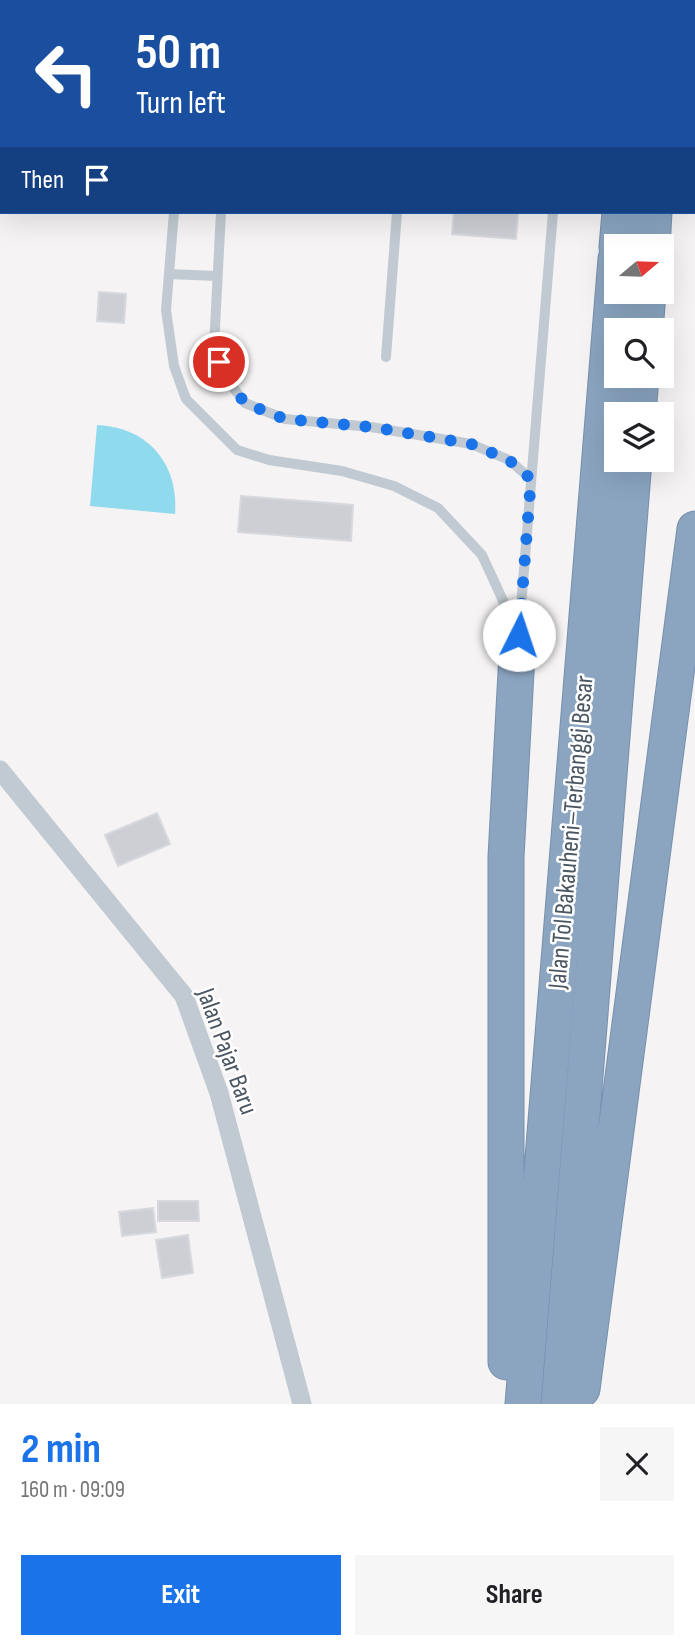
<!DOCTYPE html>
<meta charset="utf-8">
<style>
:root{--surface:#fff;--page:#f6f6f6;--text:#202124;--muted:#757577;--accent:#1a73e8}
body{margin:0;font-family:"Sofia Sans Condensed",sans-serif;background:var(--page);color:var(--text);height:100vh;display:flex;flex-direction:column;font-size:26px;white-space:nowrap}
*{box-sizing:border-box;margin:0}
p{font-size:23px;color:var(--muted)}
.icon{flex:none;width:38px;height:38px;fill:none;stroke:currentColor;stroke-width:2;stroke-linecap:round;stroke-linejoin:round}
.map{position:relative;height:1404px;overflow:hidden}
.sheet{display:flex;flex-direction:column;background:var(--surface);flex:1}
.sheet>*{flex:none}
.guide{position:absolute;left:0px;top:0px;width:696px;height:214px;box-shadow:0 7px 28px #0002;background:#1a4fa0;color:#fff;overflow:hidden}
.needle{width:46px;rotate:71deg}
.fabs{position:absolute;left:604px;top:234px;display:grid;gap:14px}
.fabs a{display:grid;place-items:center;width:70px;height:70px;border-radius:0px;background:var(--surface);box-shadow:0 7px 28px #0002;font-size:35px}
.pin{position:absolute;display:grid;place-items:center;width:60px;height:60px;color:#fff;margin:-30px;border:4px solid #fff;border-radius:50%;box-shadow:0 2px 7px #0007}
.me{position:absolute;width:77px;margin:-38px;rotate:4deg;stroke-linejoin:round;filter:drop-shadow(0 0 5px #0008)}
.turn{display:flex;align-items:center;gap:24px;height:147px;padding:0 21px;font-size:32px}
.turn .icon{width:91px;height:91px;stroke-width:2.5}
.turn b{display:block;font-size:49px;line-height:60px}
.then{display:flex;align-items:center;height:66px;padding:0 21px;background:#0003;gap:14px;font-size:26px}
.round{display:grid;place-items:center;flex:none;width:74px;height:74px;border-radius:0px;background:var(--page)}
.headline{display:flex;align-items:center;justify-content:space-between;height:119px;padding:0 21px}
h1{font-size:42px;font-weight:700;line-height:52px;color:var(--accent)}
.cta{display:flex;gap:14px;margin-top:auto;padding:14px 21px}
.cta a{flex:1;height:80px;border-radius:0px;background:var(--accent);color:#fff;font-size:28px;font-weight:700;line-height:80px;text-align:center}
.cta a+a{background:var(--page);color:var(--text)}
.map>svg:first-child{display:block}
</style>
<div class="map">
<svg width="695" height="1404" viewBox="0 0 695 1404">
<rect width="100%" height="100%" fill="#f5f3f3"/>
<path fill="#90daee" d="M97 425C148 427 179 464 175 514L90 506Z"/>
<path fill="#cdcfd5" stroke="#d7d9de" stroke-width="2" d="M475 0H545L475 2Z
M454 212H518L516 239 452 234Z
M99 292 126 294 124 323 97 321Z
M241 496 353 505 351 541 238 532Z
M157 813 170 844 118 866 105 835Z
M158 1201H198L199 1221H158Z
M153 1208 156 1232 122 1236 119 1212Z
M188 1235 193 1273 162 1278 156 1240Z"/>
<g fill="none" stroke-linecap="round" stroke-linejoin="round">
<defs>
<path id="highway" d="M637 2V0
M671 2V0
M617 247 620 212
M652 247 654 212
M645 331 648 292
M638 415 641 376
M506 1362V857L518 635
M582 1389 695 529
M523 1404 616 259
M559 1404 634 460"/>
</defs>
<use href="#highway" stroke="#7690ad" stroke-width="37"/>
<path stroke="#c1cad2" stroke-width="10" d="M192 2V0
M238 2V0
M413 2 414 0
M570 2V0
M174 212 166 310 174 366 186 399 237 450 269 460 342 471 394 486 438 508 482 555 517 631
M221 212 214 347 225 377 245 403 285 419 371 427 471 444 509 460 531 479
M169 274 216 276
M386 357 397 212
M519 631 553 212"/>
<path stroke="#c1cad2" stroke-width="19" d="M0 770 184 996 219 1093 302 1404"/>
<use href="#highway" stroke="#8ba5c1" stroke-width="35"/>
</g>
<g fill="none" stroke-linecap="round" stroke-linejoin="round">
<path stroke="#1a73e8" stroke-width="12" stroke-dasharray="0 21.6" d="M219 362 225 377 245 403 285 419 372 427 471 444 509 460 531 479 519 635"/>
</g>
<g text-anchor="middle" stroke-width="5" stroke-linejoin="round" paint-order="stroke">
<g font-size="26" fill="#4a5661" stroke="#fff">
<text transform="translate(570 832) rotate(-85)" y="9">Jalan Tol Bakauheni–Terbanggi Besar</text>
<text transform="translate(228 1051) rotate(70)" y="9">Jalan Pajar Baru</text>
</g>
</g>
</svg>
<div class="fabs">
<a><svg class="needle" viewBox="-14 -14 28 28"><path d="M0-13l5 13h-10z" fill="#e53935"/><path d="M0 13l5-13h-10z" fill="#757577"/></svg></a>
<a><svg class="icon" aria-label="search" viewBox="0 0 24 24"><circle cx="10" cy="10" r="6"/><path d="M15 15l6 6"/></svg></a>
<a><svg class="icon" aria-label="layers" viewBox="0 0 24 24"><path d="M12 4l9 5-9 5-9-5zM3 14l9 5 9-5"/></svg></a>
</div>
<div class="pin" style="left:219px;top:362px;background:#d93025"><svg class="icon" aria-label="arrive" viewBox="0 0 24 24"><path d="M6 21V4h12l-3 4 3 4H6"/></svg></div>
<svg class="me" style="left:519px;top:635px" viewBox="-20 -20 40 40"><circle r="19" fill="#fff"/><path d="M0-13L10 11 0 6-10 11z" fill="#1a73e8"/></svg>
<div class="guide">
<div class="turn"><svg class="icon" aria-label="left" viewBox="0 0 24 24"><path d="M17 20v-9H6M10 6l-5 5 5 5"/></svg><div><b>50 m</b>Turn left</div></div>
<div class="then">Then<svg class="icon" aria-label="arrive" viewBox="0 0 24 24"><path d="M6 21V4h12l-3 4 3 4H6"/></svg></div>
</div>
</div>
<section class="sheet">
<div class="headline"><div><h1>2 min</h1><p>160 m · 09:09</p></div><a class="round"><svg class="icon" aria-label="close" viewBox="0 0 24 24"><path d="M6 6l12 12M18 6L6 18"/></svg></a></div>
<div class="cta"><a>Exit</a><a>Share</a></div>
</section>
